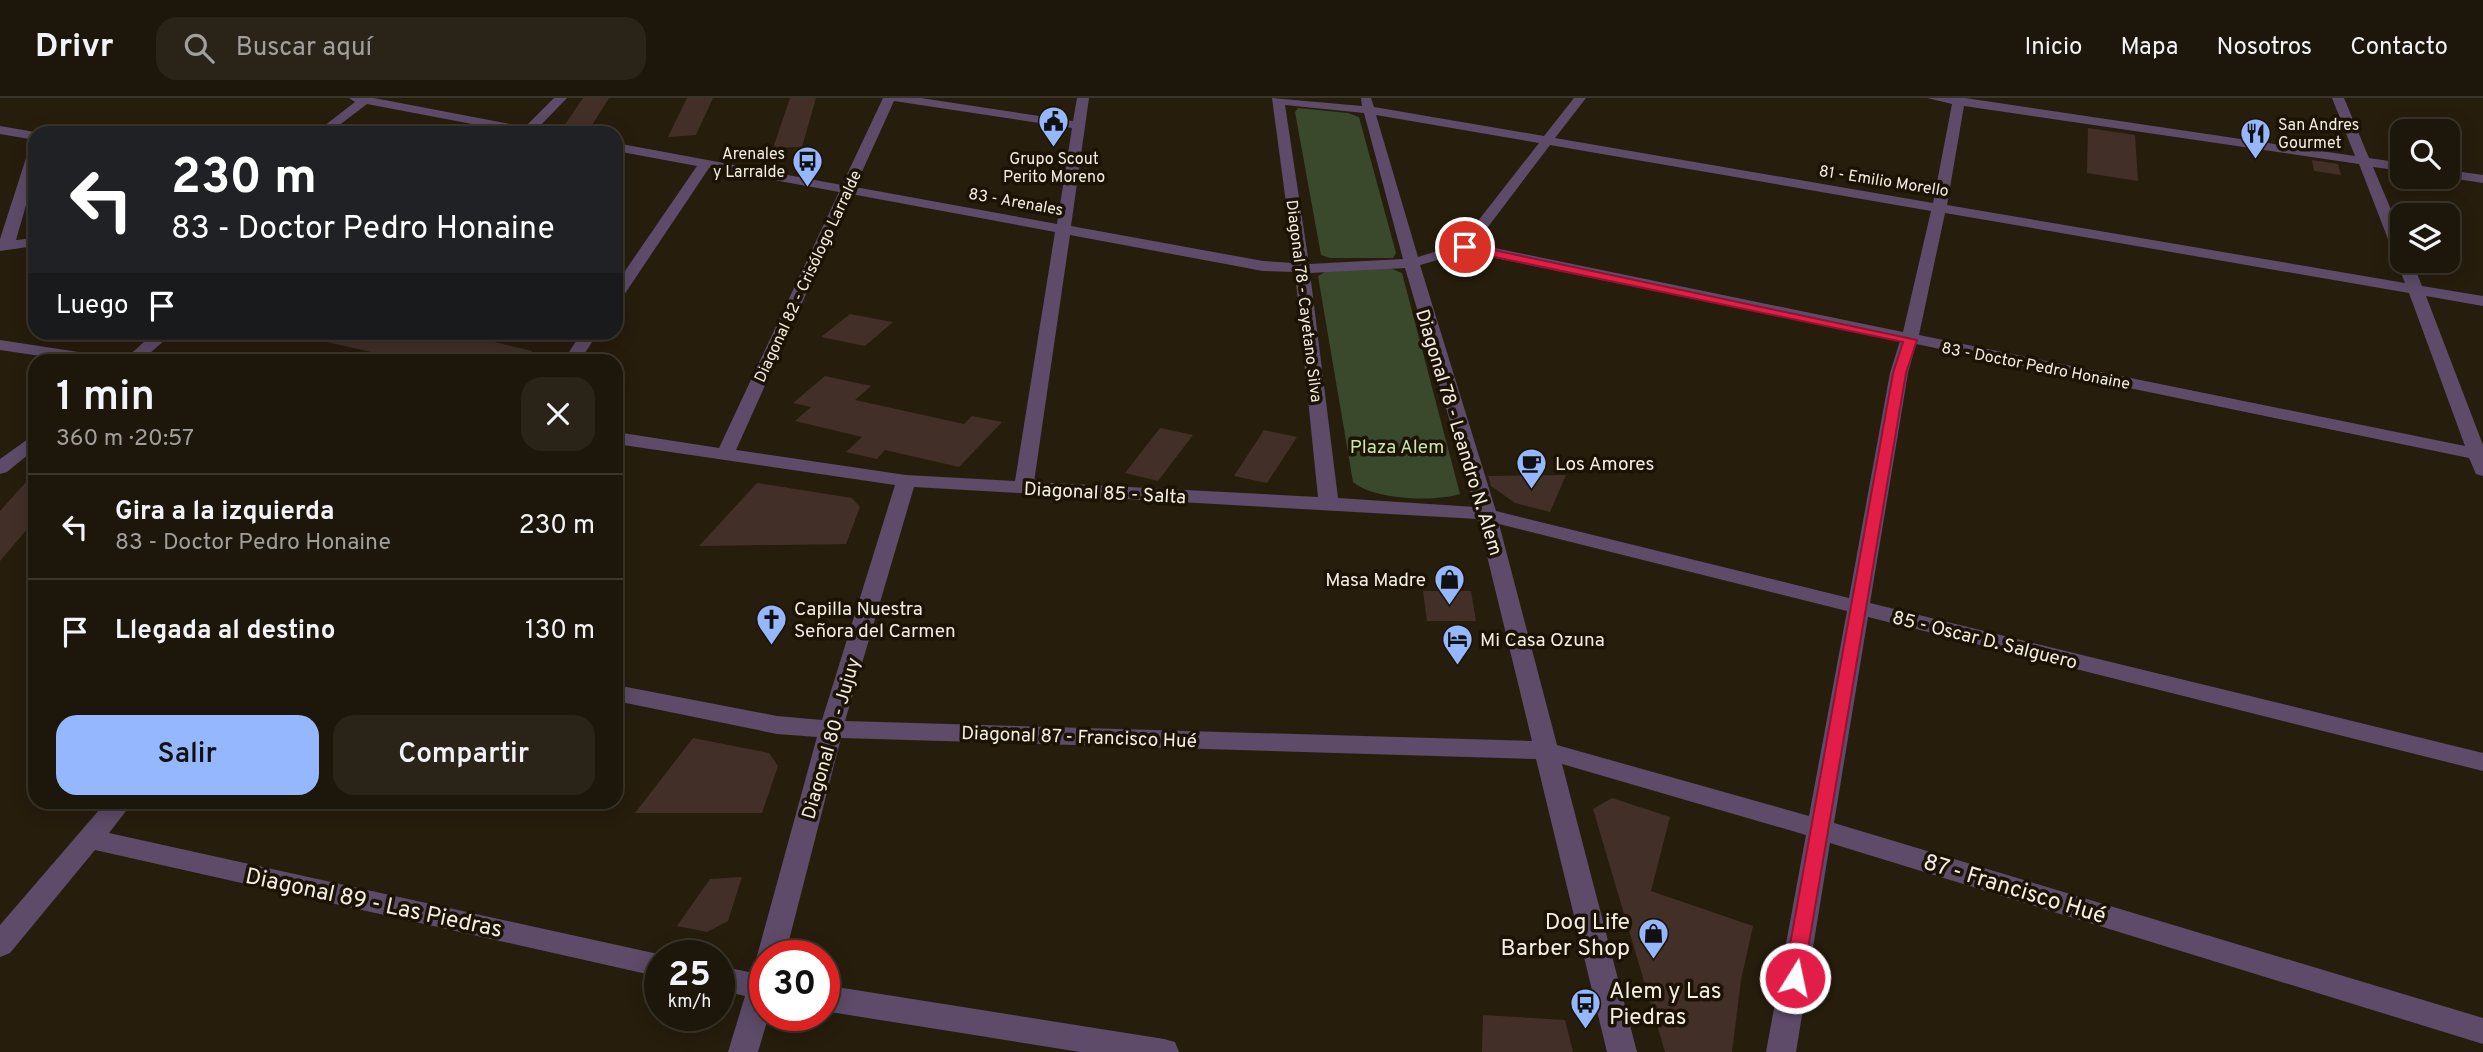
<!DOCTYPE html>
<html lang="es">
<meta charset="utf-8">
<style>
:root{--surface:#1d160a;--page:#2a2318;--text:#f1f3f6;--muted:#a09f9c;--line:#3b352b;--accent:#94b7fd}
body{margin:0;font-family:Overpass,sans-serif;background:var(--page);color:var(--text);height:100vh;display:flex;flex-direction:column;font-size:26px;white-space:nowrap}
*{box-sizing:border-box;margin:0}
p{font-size:23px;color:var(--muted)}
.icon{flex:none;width:38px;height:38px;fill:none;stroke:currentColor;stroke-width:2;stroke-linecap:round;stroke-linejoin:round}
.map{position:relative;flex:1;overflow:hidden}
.details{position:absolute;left:28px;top:256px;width:595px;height:455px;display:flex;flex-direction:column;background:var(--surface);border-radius:21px;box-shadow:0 4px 18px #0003,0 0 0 2px var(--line)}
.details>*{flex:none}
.banner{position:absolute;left:28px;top:28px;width:595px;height:214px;border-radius:21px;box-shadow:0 4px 18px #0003,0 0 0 2px var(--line);background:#202124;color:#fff;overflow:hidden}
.fabs{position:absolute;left:2390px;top:21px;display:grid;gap:14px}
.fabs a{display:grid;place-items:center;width:70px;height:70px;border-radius:14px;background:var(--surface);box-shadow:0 4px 18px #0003,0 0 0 2px var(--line);font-size:35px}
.speed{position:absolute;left:644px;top:842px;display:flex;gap:14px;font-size:35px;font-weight:700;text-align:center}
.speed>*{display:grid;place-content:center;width:91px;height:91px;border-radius:50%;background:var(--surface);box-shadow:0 4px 18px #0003,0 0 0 2px var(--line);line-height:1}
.speed small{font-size:18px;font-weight:400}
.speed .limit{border:10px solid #d22;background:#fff;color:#111}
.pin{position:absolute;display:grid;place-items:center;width:60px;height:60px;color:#fff;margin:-30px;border:4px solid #fff;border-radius:50%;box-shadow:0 2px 7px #0007}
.me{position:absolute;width:77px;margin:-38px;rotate:10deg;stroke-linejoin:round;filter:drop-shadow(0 0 5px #0008)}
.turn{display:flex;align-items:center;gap:24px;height:147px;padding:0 28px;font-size:32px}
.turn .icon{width:91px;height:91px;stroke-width:2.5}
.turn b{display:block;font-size:49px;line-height:60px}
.then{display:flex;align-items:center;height:66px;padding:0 28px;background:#0003;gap:14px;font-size:26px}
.round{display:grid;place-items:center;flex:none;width:74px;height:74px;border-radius:21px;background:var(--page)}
.head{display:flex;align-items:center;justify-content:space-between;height:119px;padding:0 28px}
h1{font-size:42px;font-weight:600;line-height:52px}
.cta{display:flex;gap:14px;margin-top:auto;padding:14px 28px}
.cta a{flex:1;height:80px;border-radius:21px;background:var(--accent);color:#111;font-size:28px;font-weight:600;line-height:80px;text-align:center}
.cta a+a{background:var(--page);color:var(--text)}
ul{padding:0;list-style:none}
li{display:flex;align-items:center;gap:21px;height:105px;padding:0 28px;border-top:2px solid var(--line)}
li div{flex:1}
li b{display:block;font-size:26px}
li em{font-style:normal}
header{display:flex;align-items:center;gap:42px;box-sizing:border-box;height:98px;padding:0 35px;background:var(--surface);border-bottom:2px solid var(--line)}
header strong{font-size:33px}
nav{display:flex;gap:38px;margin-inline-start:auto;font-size:24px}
.search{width:490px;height:63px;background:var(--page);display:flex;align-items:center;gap:18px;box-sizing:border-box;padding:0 24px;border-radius:21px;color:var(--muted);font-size:26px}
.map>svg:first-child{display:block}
</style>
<header>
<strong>Drivr</strong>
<div class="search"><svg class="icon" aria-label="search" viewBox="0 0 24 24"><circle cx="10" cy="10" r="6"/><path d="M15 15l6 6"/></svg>Buscar aquí</div>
<nav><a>Inicio</a><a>Mapa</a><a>Nosotros</a><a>Contacto</a></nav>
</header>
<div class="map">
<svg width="2483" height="954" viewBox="0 0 2483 954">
<rect width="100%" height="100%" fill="#271d0d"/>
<path fill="#3a482c" d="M1298 10 1348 15 1359 19 1396 155 1393 160H1330L1321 157 1295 14Z
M1390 170 1402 175 1460 396C1434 404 1374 402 1353 384L1318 178 1328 172Z"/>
<path fill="#422f28" d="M583 0H609L592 27 564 28Z
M687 0H713L696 37 668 39Z
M790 0H816L802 49 773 50Z
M2088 30 2135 37 2138 83 2087 75Z
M2312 62 2338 66 2341 77 2314 73Z
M850 216 893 224 865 248 821 239Z
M328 234H494L482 241 532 253 530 262H406L327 244Z
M825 278 871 288 855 302 964 326 972 318 1002 324 959 369 885 352 877 361 846 354 862 339 795 323 811 309 793 305Z
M1160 330 1193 337 1158 383 1125 375Z
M1264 332 1297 339 1267 385 1234 378Z
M35 374V422L0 463V413Z
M1566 377 1550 414 1515 405 1491 388 1488 378Z
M757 385 852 400 860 409 846 446 699 448Z
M1423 493H1471L1476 523H1427Z
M693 640 769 655 778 668 762 715H635Z
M1612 700 1670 719 1651 793 1753 828 1741 882 1732 954H1665L1593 711Z
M742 779 728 823 707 834 677 828 710 781Z
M1483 917 1565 922 1573 954H1482Z"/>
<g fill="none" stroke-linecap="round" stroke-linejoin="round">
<path fill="#5d4b69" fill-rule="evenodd" d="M349 0H374L525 29 554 0H567L537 31 545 35H519L367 6 329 35H315L355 4Z
M883 0H921L1073 23 1077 0H1089L1071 128 1263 163 1294 165 1272 0 1362 8 1361 0H1371L1374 9 1544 38 1574 0H1586L1555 40 1933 105 1952 6 1927 0H1965L2355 58 2332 0H2344L2369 60 2403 65V73L2373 69 2403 140V163H2412L2422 188 2483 198V208L2426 198 2483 347V378L2476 376 2469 360 1916 246 1908 275 1870 505 2483 655V673L1868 519 1834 725 2483 920V946L1830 745 1796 954H1766L1806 737 1562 666 1637 954H1607L1536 661 841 640 785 858H765V868L761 866 757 858 817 639 777 636 616 603V587L777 618 822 622 895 387 616 346V334L719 350 839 94 709 70 622 200 616 202V186L697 68 616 53V45L842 87ZM894 3 1072 30 1057 126 855 89ZM1285 7 1364 15 1403 161 1309 166ZM1964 8 2359 66 2405 185 1947 107ZM1376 17 1539 45 1460 146 1418 159ZM1550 47 1931 113 1903 234 1475 146ZM851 96 1055 134 1015 383 906 377 736 352ZM1945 115 2409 195 2465 348 1919 237ZM1070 137 1263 173 1295 174 1318 399 1034 384ZM1466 154 1900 243 1890 275 1849 500 1496 413 1420 167ZM1405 170 1475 409 1338 400 1310 175ZM914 389 1478 421 1532 643 845 623ZM1499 426 1847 513 1809 718 1557 647Z
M0 28 35 34 38 35H35V42L0 36Z
M35 50V76L16 142 35 140V148L0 153V141L28 54Z
M2448 72 2483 77V85L2443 79H2448Z
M155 234H174L142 262H124Z
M582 234H599L580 262H564Z
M0 242 98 257 106 262H68L0 252Z
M35 336V351L7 374 0 376V361Z
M106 704H133L109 735 667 858H660V879L95 752 10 855 0 859V827Z
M719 868 754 875 765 869V917H769L758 954H728L745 898 719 892Z
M824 887 1164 941 1175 944 1179 954H1080L824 913Z"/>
</g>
<path fill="#e11d48" stroke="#92132f" stroke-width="2" d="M1465 146 1917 242 1906 275 1802 886 1795 889 1787 886 1784 880 1893 275 1903 244 1461 152 1460 149Z"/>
<defs>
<symbol id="civic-pin" viewBox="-11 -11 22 30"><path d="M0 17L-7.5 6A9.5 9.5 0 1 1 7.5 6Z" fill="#94b7fd" stroke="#1d1305"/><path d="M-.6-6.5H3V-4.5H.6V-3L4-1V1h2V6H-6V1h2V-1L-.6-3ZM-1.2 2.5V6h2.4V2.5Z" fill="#111"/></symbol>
<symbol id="restaurant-pin" viewBox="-11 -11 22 30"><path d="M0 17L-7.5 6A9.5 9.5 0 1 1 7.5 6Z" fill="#94b7fd" stroke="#1d1305"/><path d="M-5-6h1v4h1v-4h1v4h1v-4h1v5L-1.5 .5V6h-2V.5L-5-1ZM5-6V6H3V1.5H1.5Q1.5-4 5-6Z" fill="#111"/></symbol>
<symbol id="bus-pin" viewBox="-11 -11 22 30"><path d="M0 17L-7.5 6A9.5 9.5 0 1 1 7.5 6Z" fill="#94b7fd" stroke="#1d1305"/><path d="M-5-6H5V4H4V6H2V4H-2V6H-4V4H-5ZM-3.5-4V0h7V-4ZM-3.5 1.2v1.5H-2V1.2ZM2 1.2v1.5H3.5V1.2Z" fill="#111"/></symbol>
<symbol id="cafe-pin" viewBox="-11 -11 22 30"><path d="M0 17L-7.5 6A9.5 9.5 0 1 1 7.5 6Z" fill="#94b7fd" stroke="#1d1305"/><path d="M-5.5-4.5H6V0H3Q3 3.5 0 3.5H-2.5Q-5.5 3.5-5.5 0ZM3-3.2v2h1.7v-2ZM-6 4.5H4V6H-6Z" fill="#111"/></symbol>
<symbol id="shop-pin" viewBox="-11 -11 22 30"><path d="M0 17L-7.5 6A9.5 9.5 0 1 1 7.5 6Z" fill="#94b7fd" stroke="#1d1305"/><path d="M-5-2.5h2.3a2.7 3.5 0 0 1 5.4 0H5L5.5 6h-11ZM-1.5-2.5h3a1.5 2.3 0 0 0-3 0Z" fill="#111"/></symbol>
<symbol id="church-pin" viewBox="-11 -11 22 30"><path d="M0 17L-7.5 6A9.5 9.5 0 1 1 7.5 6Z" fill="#94b7fd" stroke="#1d1305"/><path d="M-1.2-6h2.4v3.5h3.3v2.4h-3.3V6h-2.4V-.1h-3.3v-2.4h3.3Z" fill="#111"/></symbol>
<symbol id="hotel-pin" viewBox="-11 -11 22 30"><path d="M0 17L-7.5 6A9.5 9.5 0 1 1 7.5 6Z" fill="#94b7fd" stroke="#1d1305"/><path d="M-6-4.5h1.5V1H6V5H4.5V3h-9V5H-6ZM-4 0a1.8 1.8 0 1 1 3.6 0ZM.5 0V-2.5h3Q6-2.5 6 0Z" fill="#111"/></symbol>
</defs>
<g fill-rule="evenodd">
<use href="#civic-pin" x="1036" y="6" width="35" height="47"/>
<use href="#restaurant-pin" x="2238" y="18" width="35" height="47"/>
<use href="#bus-pin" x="790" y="46" width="35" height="47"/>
<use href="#cafe-pin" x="1514" y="348" width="35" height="47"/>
<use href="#shop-pin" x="1432" y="464" width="35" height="47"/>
<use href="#church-pin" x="754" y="504" width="35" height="47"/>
<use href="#hotel-pin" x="1440" y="524" width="35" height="47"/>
<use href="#shop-pin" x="1636" y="818" width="35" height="47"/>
<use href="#bus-pin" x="1568" y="888" width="35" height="47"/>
</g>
<g text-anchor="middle" stroke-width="7" stroke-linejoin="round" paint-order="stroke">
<g font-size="16" fill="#f4ede3" stroke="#1d1305" text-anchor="start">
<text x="2278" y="32">San Andres<tspan x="2278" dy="18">Gourmet</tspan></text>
<text x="785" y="61" text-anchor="end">Arenales<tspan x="785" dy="18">y Larralde</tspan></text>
<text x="1054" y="66" text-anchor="middle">Grupo Scout<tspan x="1054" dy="18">Perito Moreno</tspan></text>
</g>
<g font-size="16" fill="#f4ede3" stroke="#1d1305">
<text transform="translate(1884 82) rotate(9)" y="6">81 - Emilio Morello</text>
<text transform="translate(1016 103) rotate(10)" y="6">83 - Arenales</text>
<text transform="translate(807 178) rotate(-65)" y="6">Diagonal 82 - Crisólogo Larralde</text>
<text transform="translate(1305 203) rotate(83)" y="6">Diagonal 78 - Cayetano Silva</text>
<text transform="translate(2036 267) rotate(11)" y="6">83 - Doctor Pedro Honaine</text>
</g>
<g font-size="19" fill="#f4ede3" stroke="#1d1305">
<text transform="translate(1460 334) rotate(73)" y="7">Diagonal 78 - Leandro N. Alem</text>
<text transform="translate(1105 394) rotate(3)" y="7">Diagonal 85 - Salta</text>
<text transform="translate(1985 541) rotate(14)" y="7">85 - Oscar D. Salguero</text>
<text transform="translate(1079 638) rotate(2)" y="7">Diagonal 87 - Francisco Hué</text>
<text transform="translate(830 640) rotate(-74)" y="7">Diagonal 80 - Jujuy</text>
</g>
<g font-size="19" fill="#c7e7a8" stroke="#1d1305">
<text x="1397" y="355">Plaza Alem</text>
</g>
<g font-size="19" fill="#f4ede3" stroke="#1d1305" text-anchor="start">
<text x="1555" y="372">Los Amores</text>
<text x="1426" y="488" text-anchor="end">Masa Madre</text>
<text x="794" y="517">Capilla Nuestra<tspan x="794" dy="22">Señora del Carmen</tspan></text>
<text x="1480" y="548">Mi Casa Ozuna</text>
</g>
<g font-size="23" fill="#f4ede3" stroke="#1d1305">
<text transform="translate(2015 790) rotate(17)" y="8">87 - Francisco Hué</text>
<text transform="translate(374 804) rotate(12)" y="8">Diagonal 89 - Las Piedras</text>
</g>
<g font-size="23" fill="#f4ede3" stroke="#1d1305" text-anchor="end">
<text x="1630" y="831">Dog Life<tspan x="1630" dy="26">Barber Shop</tspan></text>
<text x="1609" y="900" text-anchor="start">Alem y Las<tspan x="1609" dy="26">Piedras</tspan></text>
</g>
</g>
</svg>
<div class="fabs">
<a><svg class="icon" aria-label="search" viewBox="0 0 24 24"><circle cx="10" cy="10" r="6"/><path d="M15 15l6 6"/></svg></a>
<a><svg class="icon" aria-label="layers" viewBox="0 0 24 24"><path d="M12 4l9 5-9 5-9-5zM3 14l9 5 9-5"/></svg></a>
</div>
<div class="speed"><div>25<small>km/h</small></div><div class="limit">30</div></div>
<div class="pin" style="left:1465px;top:149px;background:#d93025"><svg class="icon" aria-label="arrive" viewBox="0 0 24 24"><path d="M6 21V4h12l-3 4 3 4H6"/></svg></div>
<svg class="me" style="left:1795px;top:880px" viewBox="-20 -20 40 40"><circle r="17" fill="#e11d48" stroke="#fff" stroke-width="3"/><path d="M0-11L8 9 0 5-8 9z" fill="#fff"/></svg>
<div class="banner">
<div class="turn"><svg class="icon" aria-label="left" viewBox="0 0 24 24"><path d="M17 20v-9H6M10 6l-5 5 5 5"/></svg><div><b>230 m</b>83 - Doctor Pedro Honaine</div></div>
<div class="then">Luego<svg class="icon" aria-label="arrive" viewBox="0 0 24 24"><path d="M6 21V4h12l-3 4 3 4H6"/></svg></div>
</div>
<section class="details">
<div class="head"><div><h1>1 min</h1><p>360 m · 20:57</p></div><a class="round"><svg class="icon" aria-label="close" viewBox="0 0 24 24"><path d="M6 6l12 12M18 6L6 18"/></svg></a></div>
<ul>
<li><svg class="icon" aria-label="left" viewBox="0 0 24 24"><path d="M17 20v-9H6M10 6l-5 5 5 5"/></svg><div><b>Gira a la izquierda</b><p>83 - Doctor Pedro Honaine</p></div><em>230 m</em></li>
<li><svg class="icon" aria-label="arrive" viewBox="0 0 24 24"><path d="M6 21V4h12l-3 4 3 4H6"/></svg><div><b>Llegada al destino</b></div><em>130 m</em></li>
</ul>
<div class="cta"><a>Salir</a><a>Compartir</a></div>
</section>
</div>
